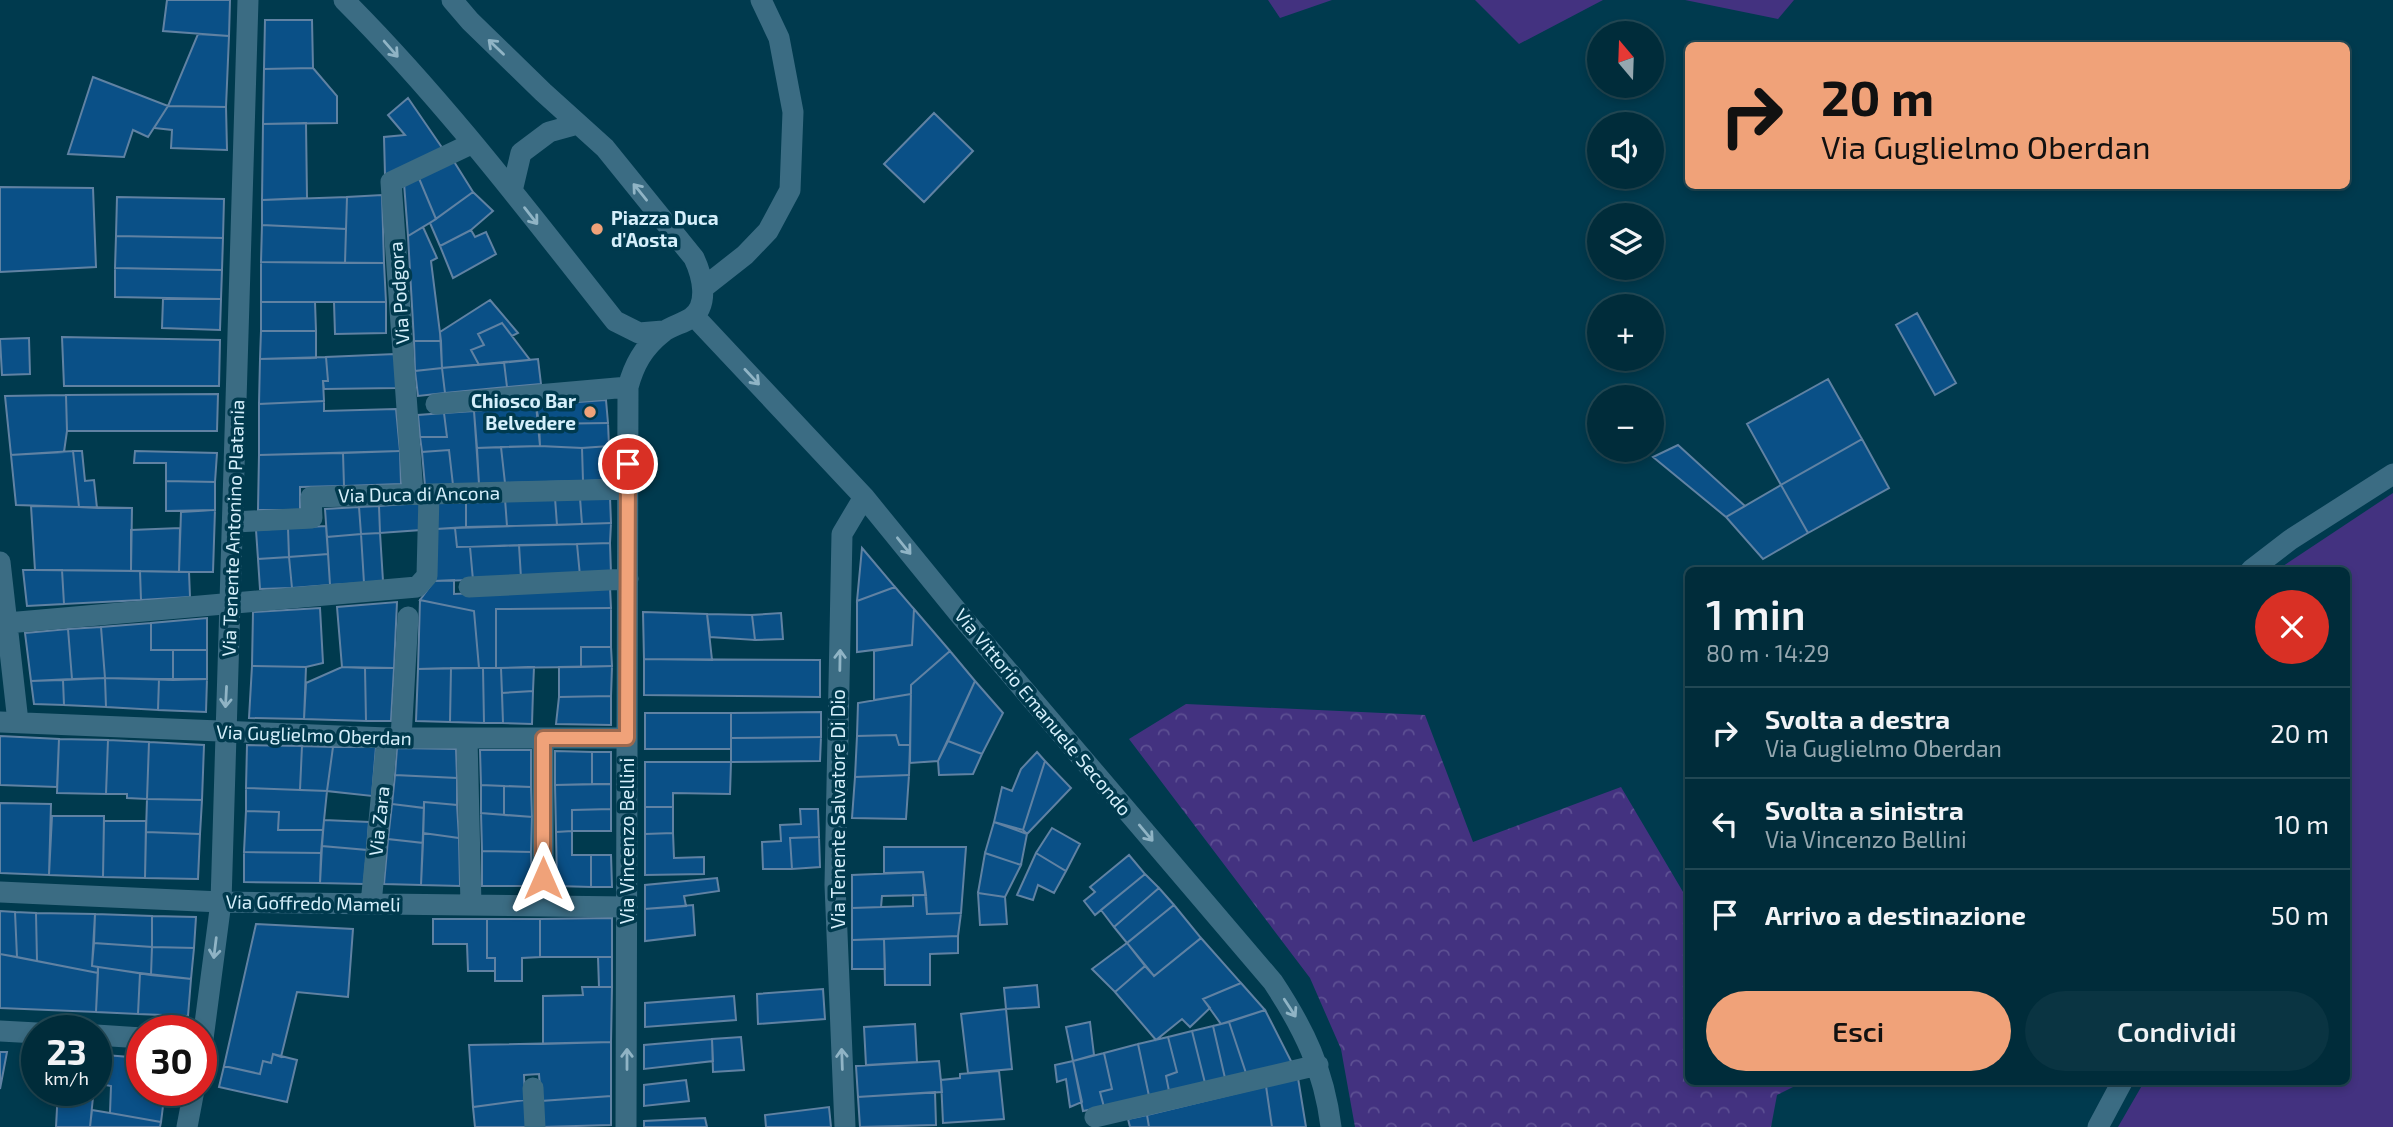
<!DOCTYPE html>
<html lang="it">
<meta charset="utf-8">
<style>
:root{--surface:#002c3a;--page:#0a3442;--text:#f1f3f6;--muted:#95a7af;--line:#224854;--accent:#f0a279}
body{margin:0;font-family:"Exo 2",sans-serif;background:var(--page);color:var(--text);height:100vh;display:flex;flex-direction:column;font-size:26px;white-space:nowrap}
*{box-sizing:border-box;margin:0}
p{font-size:23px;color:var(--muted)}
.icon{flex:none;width:38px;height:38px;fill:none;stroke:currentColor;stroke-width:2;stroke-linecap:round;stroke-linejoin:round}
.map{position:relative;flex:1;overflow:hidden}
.panel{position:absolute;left:1685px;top:567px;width:665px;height:518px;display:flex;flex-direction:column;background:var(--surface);border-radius:10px;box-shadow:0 4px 10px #0003,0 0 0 2px var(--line)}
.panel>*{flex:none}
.guide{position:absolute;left:1685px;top:42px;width:665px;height:147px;border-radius:10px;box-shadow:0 4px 10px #0003,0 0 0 2px var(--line);background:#f0a279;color:#111;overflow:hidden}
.needle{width:46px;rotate:341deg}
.fabs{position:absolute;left:1587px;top:21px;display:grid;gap:14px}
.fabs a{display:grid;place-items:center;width:77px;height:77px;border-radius:50%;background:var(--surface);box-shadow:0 4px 10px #0003,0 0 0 2px var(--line);font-size:35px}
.speed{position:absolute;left:21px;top:1015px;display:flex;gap:14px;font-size:35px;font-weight:700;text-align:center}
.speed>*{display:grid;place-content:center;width:91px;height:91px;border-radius:50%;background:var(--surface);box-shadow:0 4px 10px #0003,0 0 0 2px var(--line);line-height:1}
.speed small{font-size:18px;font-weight:400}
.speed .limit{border:10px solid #d22;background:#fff;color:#111}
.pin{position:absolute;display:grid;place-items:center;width:60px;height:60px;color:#fff;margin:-30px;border:4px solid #fff;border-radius:50%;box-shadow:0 2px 7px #0007}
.me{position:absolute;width:77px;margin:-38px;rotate:0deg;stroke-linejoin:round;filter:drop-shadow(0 0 5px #0008)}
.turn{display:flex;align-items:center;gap:24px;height:147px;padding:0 21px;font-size:32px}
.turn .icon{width:91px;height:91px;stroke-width:2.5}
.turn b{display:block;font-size:49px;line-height:60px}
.round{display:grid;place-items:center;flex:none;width:74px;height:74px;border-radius:37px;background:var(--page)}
.headline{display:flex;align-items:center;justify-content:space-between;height:119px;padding:0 21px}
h1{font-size:42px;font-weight:600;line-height:52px}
.cta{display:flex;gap:14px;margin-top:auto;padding:14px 21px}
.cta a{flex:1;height:80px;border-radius:42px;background:var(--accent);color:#111;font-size:28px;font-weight:600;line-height:80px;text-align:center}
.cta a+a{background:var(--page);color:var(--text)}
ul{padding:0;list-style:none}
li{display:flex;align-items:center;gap:21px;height:91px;padding:0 21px;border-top:2px solid var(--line)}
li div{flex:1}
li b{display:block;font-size:26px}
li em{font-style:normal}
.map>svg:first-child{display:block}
</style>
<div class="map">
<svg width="2393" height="1127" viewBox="0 0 2393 1127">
<defs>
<pattern id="forest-crowns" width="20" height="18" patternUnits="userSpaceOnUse" patternTransform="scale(1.75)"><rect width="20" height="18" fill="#433280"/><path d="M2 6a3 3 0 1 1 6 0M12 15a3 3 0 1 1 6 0" fill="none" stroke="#5d5093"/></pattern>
</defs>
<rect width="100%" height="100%" fill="#003a4e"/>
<path fill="#433280" d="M1268 0H1332L1280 18Z
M1475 0H1603L1519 44Z
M1685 0H1794L1778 19Z
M2393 493V1127H2118L2144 1082H2347V570H2277Z"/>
<path fill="url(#forest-crowns)" d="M1186 704 1425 715 1473 842 1621 787 1689 902V1082H1803L1777 1095 1771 1127H1355L1341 1049 1310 978 1129 739Z"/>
<path fill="#0a5087" stroke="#6082a3" stroke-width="2" d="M167 0H230L229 36 163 31Z
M265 20H312L313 68 264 69Z
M198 34 229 36 226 107 168 106Z
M313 68 337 96V123L263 124 264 69Z
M93 77 168 106 148 137 133 130 124 157 68 154Z
M408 98 445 152 385 175 384 137 405 135 388 115Z
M168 106 226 107 227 150 171 148 172 130 154 128Z
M934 113 973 151 924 202 884 164Z
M306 123 307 198 262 200 263 124Z
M453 160 473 192 436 219 418 176Z
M418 176 436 219 408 236 404 183Z
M0 187 93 188 96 267 0 272Z
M473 192 493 211 471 230 440 246 430 223Z
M382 195 384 263H345L347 197Z
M117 197 224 199 223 238 116 236Z
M347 197 346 229 262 225V200Z
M262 225 346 229 345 263 261 262Z
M423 227 437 258 431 261 441 341H414L408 236Z
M471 230 475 237 486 232 496 254 453 278 440 246Z
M116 236 223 238 222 270 115 268Z
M261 262 384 263 386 302H261Z
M115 268 222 270 221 299 115 297Z
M163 299H221L220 330 162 328Z
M490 300 518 333 512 336 502 323 478 334 484 345 471 350 479 365 442 368 440 332Z
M261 302H315L316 331H261Z
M334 302H386V333L335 334Z
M1917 313 1956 383 1935 395 1896 325Z
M502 323 530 360 479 365 471 350 484 345 478 334Z
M261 331H316V358L260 359Z
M62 337 220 340 219 386H64Z
M29 338 30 374 2 375 0 339Z
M414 341H441L442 368 415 371Z
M395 354 397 388 324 389 323 381H328L326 357Z
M326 357 328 381H323L324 401 259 404 260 359Z
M538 359 541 384 507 387 504 362Z
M504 362 507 387 445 393 442 368Z
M442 368 445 393 418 396 415 371Z
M1828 379 1862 439 1781 485 1747 424Z
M218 394 217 431H67L66 395Z
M66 395 67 431 64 452 11 455 5 396Z
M606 400 608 423 539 424 536 405Z
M324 401V411L396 409 400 451 259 455V404Z
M536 405 540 446 477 448 474 411Z
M474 411 479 484 453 485 449 450 422 452 420 437H447L444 413Z
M444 413 447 437H420L418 415Z
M608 423 609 446 582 448 540 446 539 424Z
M1862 439 1889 488 1808 533 1781 485Z
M1678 445 1745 506 1726 517 1653 457Z
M540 446 582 448 583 481 505 483 501 447Z
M609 446 611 480 583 481 582 448Z
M501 447 505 483 479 484 477 448Z
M449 450 453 485 425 486 422 452Z
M73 451 79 507 16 505 11 455Z
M73 451H82L85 481 94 480 97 508 79 507Z
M135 451 217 453 215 482 166 481V463H134Z
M400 451 401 484 344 486 343 453Z
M343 453 344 486 300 487V510H258L259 455Z
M166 481 215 482V510L166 511Z
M1781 485 1808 533 1763 559 1726 517Z
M610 497 611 523 582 524 580 498Z
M555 498H580L582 524 557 525Z
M555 498 557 525 507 526 505 499Z
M466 499V527L436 529 437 500Z
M466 499H505L507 526 466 527Z
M420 503 421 530 380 533 379 506Z
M31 506 132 508 131 571 35 570Z
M379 506 380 533 361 534 359 507Z
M359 507 361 534 327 537 325 509Z
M215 510 213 572H179L181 512Z
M611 523 610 543 577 544 457 547 455 528Z
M326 526 328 554 289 557 288 528Z
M180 528 179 572 131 571V530Z
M288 528 289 557 258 559 256 530Z
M455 528 457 547H470L473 580 434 581 436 529Z
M380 533 383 581 364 583 361 534Z
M361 534 364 583 330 585 327 537Z
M610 543 611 574 580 576 577 544Z
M577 544 580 576 521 578 519 545Z
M519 545 521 578 473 580 470 547Z
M862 548 895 587 857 601Z
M328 554 330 585 292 588 289 557Z
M289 557 292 588 260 589 258 559Z
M23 570H62L64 604 27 606Z
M62 570 140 571 141 600 64 604Z
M140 571 189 572 190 597 141 600Z
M454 580V594L610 587 611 608 496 609V668H479L474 611 420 600 434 581Z
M895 587 914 609 912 645 857 652V601Z
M420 600 474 611 479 668 418 669Z
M397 602 394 668 342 667 337 607Z
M320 608 323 663 306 667 252 666 253 612Z
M611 608V647H581V667L496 668V609Z
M914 609 950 651 911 685V694L874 700V651L912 645Z
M643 612 707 614 712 660 644 659Z
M781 613 783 639 755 640 752 615Z
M707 614 752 615 755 640 710 637Z
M207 618V650H151V623Z
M151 623V650H173V680L105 678 101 627Z
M101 627 105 678 72 679 68 629Z
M68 629 72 679 31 681 25 633Z
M581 647H611L612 666 581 667Z
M173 650H207V679L173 680Z
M950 651 975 681 938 761 910 763 911 685Z
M644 659 820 660V697L644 695Z
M252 666 306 667 304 719 249 718Z
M612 666 611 696 559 697V667Z
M342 667 365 668 366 721 304 719 306 683Z
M534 667 533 691 502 693 501 668Z
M365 668H394L391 721H366Z
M451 668 450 722 416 721 418 669Z
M451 668H483L484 723 450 722Z
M483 668H501L503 723H484Z
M105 678 159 679 158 710 106 707Z
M105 678 106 707 64 705 63 680Z
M159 679H207L206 712 158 710Z
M63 680 64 705 34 704 31 681Z
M975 681 1003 713 982 754 948 741Z
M533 691 532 724 503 723 502 693Z
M911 694 910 745H899L896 735 857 736 858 703Z
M611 696V725L556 724 559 697Z
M821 712V737L731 738V713Z
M645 713H731V749H645Z
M896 735 899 745H910L909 775 855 777 857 736Z
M0 736 59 739 57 787 0 785Z
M821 737 820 761 731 762V738Z
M59 739 108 740 106 794 57 793Z
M108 740 149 742 147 799 127 798V794H106Z
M948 741 982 754 973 774 939 775 938 761Z
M149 742 204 745 202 800 147 799Z
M247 745 302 746 300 790 246 788Z
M302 746 333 747 327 791 300 790Z
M333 747H376L372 796 327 791Z
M397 748 456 749 457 778 395 775Z
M480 750H531V787L481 785Z
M555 751 592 752V784L555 785Z
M592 752H611V784H592Z
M1037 752 1045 761 1023 830 994 822 1002 787 1012 791 1021 769Z
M1045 761 1071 788 1027 834 1023 830Z
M645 762H731L730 794 673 793V807H645Z
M395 775 457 778V805L424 802V808L392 804Z
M909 775 906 819 852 818 855 777Z
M611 784V809L572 810V831L556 832 555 785Z
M481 785 504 786V815L481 813Z
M504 786 531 787 532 817 504 815Z
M246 788 327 791 323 830H278L279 812 246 811Z
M147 799 202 800 200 834 146 832Z
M424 802 457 805 459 838 423 833Z
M0 803 51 804 49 875 0 873Z
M392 804 424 808 423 843 388 839Z
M645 807H673V833L645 834Z
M611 809V831H572V810Z
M800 809H818L819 837 790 838 792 869H763L762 842 781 841 780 825 801 824Z
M246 811 279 812 278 830H323L321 853 244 852Z
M481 813 532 817 531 852 482 851Z
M52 816H104L103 877 49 875Z
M324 820 369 822 367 850 322 846Z
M104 821H146L145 878 103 877Z
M994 822 1027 834 1021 865 985 853Z
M1052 828 1080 844 1066 871 1036 853Z
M572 831V855H591V887L557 886 556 832Z
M146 832 200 834 198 879 145 878Z
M423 833 459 838 460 886 421 885Z
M673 833 674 858 704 857V874L645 875V834Z
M819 837 820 867 792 869 790 838Z
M388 839 423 843 421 885 384 884Z
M322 846 367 850 364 884 320 883Z
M884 847H966L961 913 927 914 923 872 884 873Z
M482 851 531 852 532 886H482Z
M244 852 321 853 320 883 244 882Z
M985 853 1021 865 1005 897 978 893Z
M1036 853 1066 871 1054 893 1038 885 1033 900 1017 895Z
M591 855H611L612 887H591Z
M1129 855 1145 874 1095 915 1084 901 1095 892 1090 887Z
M923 872 926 895 882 896 881 907 852 908V875Z
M1145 874 1159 888 1114 927 1101 910Z
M717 878 719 891 684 896 686 906 645 909V885Z
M1159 888 1174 905 1127 943 1114 927Z
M978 893 1005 897 1007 924 980 925Z
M913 895H926L927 914 961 913 958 936 852 940V908L913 906Z
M693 905 695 935 645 941V909Z
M1174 905 1201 938 1154 976 1127 943Z
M0 911 15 912 17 957 0 954Z
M15 912 36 913 37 961 17 957Z
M36 913 95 914 92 966 98 967V973L37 961Z
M95 914 152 916V947L94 943Z
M152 916 196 917 194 948 152 947Z
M612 918V957H540V919Z
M433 919H487V958H495V971H468L467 944H433Z
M487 919H540V957L522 958V981H495V958H487Z
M256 924 353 929 348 997 297 992 281 1057 273 1054 271 1063 263 1061 260 1074 224 1066Z
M958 936V953L930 954V985H885L884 939Z
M1201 938 1241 983 1203 999 1210 1008 1190 1027 1182 1019 1156 1040 1115 992 1145 966 1154 976Z
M884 939 885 969H852V940Z
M94 943 152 947 151 975 92 966Z
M1127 943 1145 966 1115 992 1092 969Z
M152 947 194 948 191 979 151 975Z
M0 954 98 973 96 1012 0 1008Z
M598 957H612V987H599Z
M98 967 140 973 138 1014 96 1012Z
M140 973 191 979 188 1016 138 1014Z
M1241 983 1265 1010 1221 1024 1203 999Z
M1037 985 1039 1007 1006 1009 1004 988Z
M582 987H612L611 1042 543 1044V996L583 995Z
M823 989 825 1019 758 1024 757 994Z
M734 996 736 1020 645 1027V1003Z
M1006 1009 1012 1069 968 1073 961 1014Z
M1265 1010 1292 1063 1246 1073 1229 1022Z
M1090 1022 1094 1055 1073 1061 1066 1027Z
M1229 1022 1246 1073 1225 1078 1213 1026Z
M915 1024 917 1062 866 1065 864 1027Z
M1213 1026 1225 1078 1205 1083 1192 1031Z
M1192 1031 1205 1083 1169 1091 1166 1076 1177 1072 1168 1037Z
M741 1037 744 1070 713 1072 712 1039Z
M1168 1037 1177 1072 1166 1076 1169 1091 1149 1096 1138 1044Z
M712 1039 713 1061 644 1069V1045Z
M611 1042V1096L541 1101 539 1074 524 1075 525 1100 473 1107 469 1045Z
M1138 1044 1149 1096 1104 1107 1100 1092 1112 1089 1104 1053Z
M0 1052H7L0 1089Z
M1104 1053 1112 1089 1100 1092 1104 1107 1083 1111 1073 1061Z
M273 1054 297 1060 287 1102 219 1087 224 1066 260 1074 263 1061 271 1063Z
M105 1055 142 1058V1090H165L161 1122 110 1113 111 1086 100 1084Z
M939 1061 942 1092 858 1097 856 1066Z
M1073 1061 1082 1102 1070 1107 1066 1079 1057 1082 1055 1065Z
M999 1071 1004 1119 943 1123 941 1080 960 1078V1074Z
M1298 1078 1306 1127H1272L1266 1086Z
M686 1080 689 1101 644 1106V1085Z
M1266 1086 1272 1127H1149L1147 1115Z
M58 1090H82L83 1096 93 1097 90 1127H56Z
M935 1092 936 1125 860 1127 858 1097Z
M611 1096V1125L542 1127 541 1101Z
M525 1100 528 1127H475L473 1107Z
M829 1107 831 1127H766L765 1115Z
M92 1110 110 1113 161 1122 160 1127H90Z
M1147 1115 1149 1127H1130L1128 1119Z
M705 1118 707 1127H644V1121Z"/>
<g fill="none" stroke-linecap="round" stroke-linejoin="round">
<path stroke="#3b6c83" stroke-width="21" d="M344 0C443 99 528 211 615 321L639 333 663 331
M452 0 470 21 543 92 605 148 694 258C702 275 710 305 691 318 682 324 670 326 662 333 643 348 634 365 628 387L626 1127
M512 191 521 153 549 132 578 124
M703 288 745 255 768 231 790 190 793 112 779 38 761 0
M694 316 864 497 961 616 1273 982C1304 1029 1324 1070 1331 1127
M436 404 628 387
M413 494 391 182 473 143
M234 522 312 518 311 497 628 489
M0 562 18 722
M2251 570 2290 540 2393 474
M469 587 628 579
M7 623 417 587 427 576 429 494
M0 722 387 738H627
M401 738 408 617
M467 738 471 905
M543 738V905
M0 892 221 902 627 907
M371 904 387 738
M0 1031 37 1033
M96 1035 142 1038
M201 1054 221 902 248 0
M533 1088 535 1127
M1095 1117 1318 1065
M187 1127 194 1090
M845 1127 835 885 842 534 864 497
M2098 1127 2122 1082"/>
</g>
<defs><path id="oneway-shaft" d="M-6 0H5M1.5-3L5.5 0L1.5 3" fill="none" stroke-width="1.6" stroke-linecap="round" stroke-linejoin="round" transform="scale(1.75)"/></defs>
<g stroke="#90b4c5">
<use href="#oneway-shaft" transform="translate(496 47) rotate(-136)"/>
<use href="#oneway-shaft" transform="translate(391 49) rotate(49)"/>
<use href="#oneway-shaft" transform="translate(640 192) rotate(-129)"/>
<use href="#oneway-shaft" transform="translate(531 216) rotate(52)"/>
<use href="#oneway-shaft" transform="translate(752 377) rotate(47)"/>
<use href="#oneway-shaft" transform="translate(904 546) rotate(51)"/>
<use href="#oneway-shaft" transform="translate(840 660) rotate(-89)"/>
<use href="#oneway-shaft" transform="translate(226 697) rotate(93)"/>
<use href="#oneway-shaft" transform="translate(1146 833) rotate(50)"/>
<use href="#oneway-shaft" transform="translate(215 948) rotate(97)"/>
<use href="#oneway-shaft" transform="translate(1290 1008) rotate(57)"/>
<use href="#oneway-shaft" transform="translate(627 1059) rotate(-90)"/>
<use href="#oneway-shaft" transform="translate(842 1059) rotate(-92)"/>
</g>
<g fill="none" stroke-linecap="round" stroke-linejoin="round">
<defs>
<path id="route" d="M543 878V738H627L628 464"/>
</defs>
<use href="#route" stroke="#9c694f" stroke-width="18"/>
<use href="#route" stroke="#f0a279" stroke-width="12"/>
</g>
<g fill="#f0a279" stroke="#003a4e" stroke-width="2.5">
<circle cx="597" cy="229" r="7"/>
<circle cx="590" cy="412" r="7"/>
</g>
<g text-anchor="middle" stroke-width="7" stroke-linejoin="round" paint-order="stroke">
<g font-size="19" font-weight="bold" fill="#d5effb" stroke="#003a4e" text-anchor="start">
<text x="611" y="225">Piazza Duca<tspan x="611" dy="22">d'Aosta</tspan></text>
<text x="576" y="408" text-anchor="end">Chiosco Bar<tspan x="576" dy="22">Belvedere</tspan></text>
</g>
<g font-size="19" fill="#d5effb" stroke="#003a4e">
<text transform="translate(399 293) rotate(-94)" y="7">Via Podgora</text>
<text transform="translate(419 494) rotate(-1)" y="7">Via Duca di Ancona</text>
<text transform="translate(233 528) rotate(-88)" y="7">Via Tenente Antonino Platania</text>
<text transform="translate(1043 712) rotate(50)" y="7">Via Vittorio Emanuele Secondo</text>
<text transform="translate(314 735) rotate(2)" y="7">Via Guglielmo Oberdan</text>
<text transform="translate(838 809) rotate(-90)" y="7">Via Tenente Salvatore Di Dio</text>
<text transform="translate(379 821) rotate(-84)" y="7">Via Zara</text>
<text transform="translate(627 841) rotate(-90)" y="7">Via Vincenzo Bellini</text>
<text transform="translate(313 903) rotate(1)" y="7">Via Goffredo Mameli</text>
</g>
</g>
</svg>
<div class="fabs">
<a><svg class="needle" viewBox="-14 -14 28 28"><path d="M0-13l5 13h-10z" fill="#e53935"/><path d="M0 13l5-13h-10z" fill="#95a7af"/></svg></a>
<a><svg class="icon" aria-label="sound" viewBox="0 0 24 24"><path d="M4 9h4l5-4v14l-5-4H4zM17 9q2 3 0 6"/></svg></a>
<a><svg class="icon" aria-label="layers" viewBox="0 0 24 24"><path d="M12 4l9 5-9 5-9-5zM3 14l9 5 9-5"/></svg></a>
<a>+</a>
<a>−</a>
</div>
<div class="speed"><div>23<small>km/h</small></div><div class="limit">30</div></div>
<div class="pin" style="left:628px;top:464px;background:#d93025"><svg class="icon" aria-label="arrive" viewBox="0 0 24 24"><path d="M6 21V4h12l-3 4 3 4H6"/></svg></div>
<svg class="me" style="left:543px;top:878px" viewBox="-20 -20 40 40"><path d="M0-17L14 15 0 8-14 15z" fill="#f0a279" stroke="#fff" stroke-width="4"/></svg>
<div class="guide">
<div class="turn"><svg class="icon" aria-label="right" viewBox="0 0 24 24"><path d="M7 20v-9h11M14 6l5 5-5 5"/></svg><div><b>20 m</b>Via Guglielmo Oberdan</div></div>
</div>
<section class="panel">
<div class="headline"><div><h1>1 min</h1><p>80 m · 14:29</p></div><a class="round" style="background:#d93025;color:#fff"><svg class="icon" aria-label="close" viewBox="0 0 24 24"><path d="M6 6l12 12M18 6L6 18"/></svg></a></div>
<ul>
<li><svg class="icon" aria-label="right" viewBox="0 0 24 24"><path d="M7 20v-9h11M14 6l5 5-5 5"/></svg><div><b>Svolta a destra</b><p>Via Guglielmo Oberdan</p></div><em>20 m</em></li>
<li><svg class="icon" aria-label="left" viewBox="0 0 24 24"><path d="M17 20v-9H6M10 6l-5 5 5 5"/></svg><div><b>Svolta a sinistra</b><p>Via Vincenzo Bellini</p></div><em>10 m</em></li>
<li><svg class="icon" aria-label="arrive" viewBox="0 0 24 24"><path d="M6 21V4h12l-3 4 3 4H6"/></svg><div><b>Arrivo a destinazione</b></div><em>50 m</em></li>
</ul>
<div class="cta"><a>Esci</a><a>Condividi</a></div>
</section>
</div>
